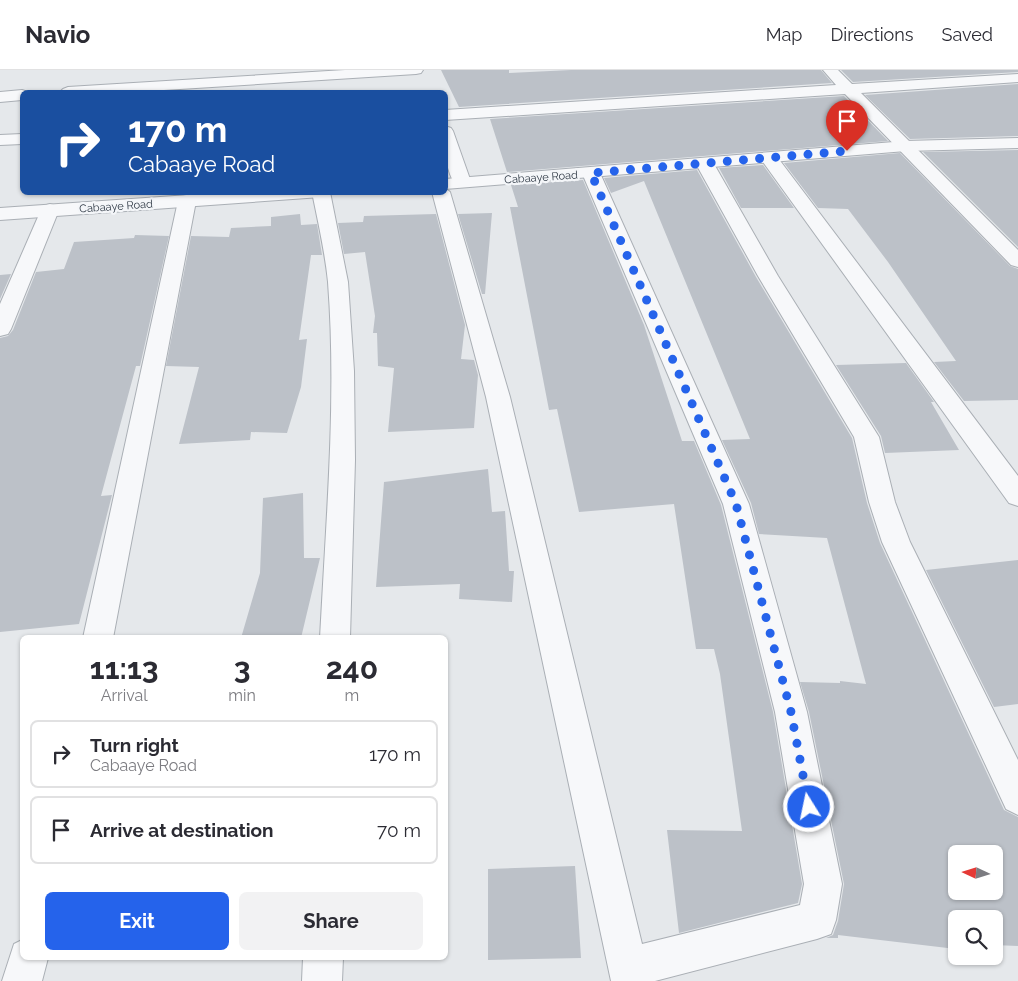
<!DOCTYPE html>
<style>
:root{--surface:#fff;--page:#f2f2f3;--text:#2b2b33;--muted:#7c7c81;--line:#e1e1e2;--accent:#2563eb}
body{margin:0;font-family:Raleway,sans-serif;background:var(--page);color:var(--text);height:100vh;display:flex;flex-direction:column;font-size:19px;white-space:nowrap}
*{box-sizing:border-box;margin:0}
p{font-size:16px;color:var(--muted)}
.icon{flex:none;width:28px;height:28px;fill:none;stroke:currentColor;stroke-width:2;stroke-linecap:round;stroke-linejoin:round}
.map{position:relative;flex:1;overflow:hidden}
.sheet{position:absolute;left:20px;top:565px;width:428px;height:325px;display:flex;flex-direction:column;background:var(--surface);border-radius:8px;box-shadow:0 1px 4px #0004}
.sheet>*{flex:none}
.hud{position:absolute;left:20px;top:20px;width:428px;height:105px;border-radius:8px;box-shadow:0 1px 4px #0004;background:#1a4fa0;color:#fff;overflow:hidden}
.needle{width:32px;rotate:274deg}
.fabs{position:absolute;left:948px;top:775px;display:grid;gap:10px}
.fabs a{display:grid;place-items:center;width:55px;height:55px;border-radius:8px;background:var(--surface);box-shadow:0 1px 4px #0004;font-size:25px}
.pin{position:absolute;display:grid;place-items:center;width:42px;height:42px;color:#fff;margin:-51px -21px;border-radius:50% 50% 50% 0;rotate:-45deg;box-shadow:0 0 5px #0007}
.pin .icon{rotate:45deg}
.me{position:absolute;width:55px;margin:-28px;rotate:350deg;stroke-linejoin:round;filter:drop-shadow(0 0 4px #0008)}
.turn{display:flex;align-items:center;gap:18px;height:105px;padding:0 25px;font-size:22px}
.turn .icon{width:65px;height:65px;stroke-width:2.5}
.turn b{display:block;font-size:35px;line-height:42px}
.eta{display:flex;justify-content:space-evenly;align-items:center;height:85px;text-align:center}
.eta b{font-size:30px;font-weight:700;line-height:35px}
.button{display:flex;gap:10px;margin-top:auto;padding:10px 25px}
.button a{flex:1;height:58px;border-radius:8px;background:var(--accent);color:#fff;font-size:20px;font-weight:700;line-height:58px;text-align:center}
.button a+a{background:var(--page);color:var(--text)}
ul{padding:0;list-style:none}
li{display:flex;align-items:center;gap:15px;height:68px;margin:0 10px 8px;padding:0 15px;border:2px solid var(--line);border-radius:8px}
li div{flex:1}
li b{display:block;font-size:19px}
li em{font-style:normal}
header{display:flex;align-items:center;gap:30px;box-sizing:border-box;height:70px;padding:0 25px;background:var(--surface);border-bottom:1px solid var(--line)}
header strong{font-size:24px}
nav{display:flex;gap:28px;margin-inline-start:auto;font-size:18px}
.map>svg:first-child{display:block}
</style>
<header>
<strong>Navio</strong>
<nav><a>Map</a><a>Directions</a><a>Saved</a></nav>
</header>
<div class="map">
<svg width="1018" height="911" viewBox="0 0 1018 911">
<rect width="100%" height="100%" fill="#e5e8eb"/>
<path fill="#bcc1c8" fill-rule="evenodd" d="M441 0H509V3L571 0H821L832 13 459 37Z
M841 0H1018V2L853 12Z
M1018 14V66L910 69 865 25Z
M844 26 888 71 507 102 490 49Z
M1018 80V177L923 82Z
M900 83 1010 196 1018 199V330L964 331 934 292 956 291 888 192 848 139 818 138 784 93Z
M763 95 794 138H741L719 98Z
M697 100 756 207 852 368 867 433 880 473 1004 740 1018 747V876L994 875V849H956V879L838 865V868H826L833 865 838 851 844 814 809 642 800 612 840 613V611L866 614 827 468 759 464 751 433 722 370 750 369 644 111 611 123 604 108ZM956 784H994V821H956Z
M583 110 644 255 682 371H694L721 435 773 642 802 814 798 833 679 863 667 760 742 761 720 604 714 579H696L674 434 579 442 557 339 549 340 510 137H518L511 115Z
M492 143 485 224H482L458 144Z
M300 144 301 155 317 154 322 185H311L299 270 307 269 301 317 287 363 251 362 250 370 179 374 199 297 166 296 191 166 229 167 231 158 271 156V147Z
M436 144 465 255 461 289 474 290 478 305 474 358 388 362 394 298 378 296 377 263H373L375 246 365 182 344 184 338 153 363 152 364 146Z
M135 165 169 166 140 296H136L101 426 112 425 79 554 0 562V268L8 266 13 260 36 202 64 199 74 172 134 168Z
M11 204 0 229V205Z
M906 293 934 332H931L959 380 885 383 881 366 836 295Z
M488 399 492 442 505 441 509 501H514L512 532 459 529 460 514 376 517 384 412Z
M303 423 304 488H320L301 568H241L260 503 263 428Z
M1018 490V634L994 637 926 500Z
M575 796 581 888 488 890V799Z"/>
<g fill="none" stroke-linecap="round" stroke-linejoin="round">
<defs>
<path id="minor" d="M345 0H423L421 3 416 4 132 22H60L63 19 68 17Z
M823 0H838L852 14 1018 4V12L861 23 1018 180V197L1011 195 845 24 445 50V40L836 15Z
M22 20 28 22H22V30L0 32V22Z
M445 56 451 58 453 61 471 112 468 116 462 117 456 116C444 98 445 76 445 56Z
M22 64V74L0 75V65Z
M769 83 775 84 1018 406V436L1009 433 763 92 760 88 763 84Z
M705 89 711 90 714 94 778 206 879 367 895 432 910 472 1018 690V745L1006 739 882 472 869 432 854 367 758 206 696 94 699 90Z
M591 98 597 99 600 103 749 434 807 642 842 814 836 850 831 864 817 869 655 911H611L486 327 432 122H445V118L450 122 510 327 642 874 800 835 804 814 775 642 723 434 582 103 585 99Z
M312 122H330L348 212 354 301 355 390 350 568H320C326 449 337 330 328 212 325 182 318 152 312 122Z
M187 125 194 127 196 131 113 568H83L178 131 180 127Z
M50 134 57 136 59 140 11 259 8 264 0 266V234L41 140 43 136Z
M22 870V888H48L42 911H2L14 874Z
M303 888H343L342 911H302Z"/>
<path id="tertiary" d="M1018 68V78L906 81 445 119V109L906 71Z
M233 122H330L327 126 321 127 0 150V138Z"/>
</defs>
<use href="#minor" stroke="#aaafb5" stroke-width="2"/>
<use href="#tertiary" stroke="#aaafb5" stroke-width="2"/>
<use href="#minor" fill="#f7f8fa" fill-rule="evenodd"/>
<use href="#tertiary" fill="#f7f8fa" fill-rule="evenodd"/>
</g>
<g fill="none" stroke-linecap="round" stroke-linejoin="round">
<path stroke="#2563eb" stroke-width="9" stroke-dasharray="0 16.2" d="M809 737 791 642 736 434 591 103 847 81"/>
</g>
<g text-anchor="middle" stroke-width="4.5" stroke-linejoin="round" paint-order="stroke">
<g font-size="11" fill="#2d3743" stroke="#f4f6f9">
<text transform="translate(541 107) rotate(-4)" y="4">Cabaaye Road</text>
<text transform="translate(116 136) rotate(-4)" y="4">Cabaaye Road</text>
</g>
</g>
</svg>
<div class="fabs">
<a><svg class="needle" viewBox="-14 -14 28 28"><path d="M0-13l5 13h-10z" fill="#e53935"/><path d="M0 13l5-13h-10z" fill="#7c7c81"/></svg></a>
<a><svg class="icon" aria-label="search" viewBox="0 0 24 24"><circle cx="10" cy="10" r="6"/><path d="M15 15l6 6"/></svg></a>
</div>
<div class="pin" style="left:847px;top:81px;background:#d93025"><svg class="icon" aria-label="arrive" viewBox="0 0 24 24"><path d="M6 21V4h12l-3 4 3 4H6"/></svg></div>
<svg class="me" style="left:809px;top:737px" viewBox="-20 -20 40 40"><circle r="17" fill="#2563eb" stroke="#fff" stroke-width="3"/><path d="M0-11L8 9 0 5-8 9z" fill="#fff"/></svg>
<div class="hud">
<div class="turn"><svg class="icon" aria-label="right" viewBox="0 0 24 24"><path d="M7 20v-9h11M14 6l5 5-5 5"/></svg><div><b>170 m</b>Cabaaye Road</div></div>
</div>
<section class="sheet">
<div class="eta">
<div><b>11:13</b><p>Arrival</p></div>
<div><b>3</b><p>min</p></div>
<div><b>240</b><p>m</p></div>
</div>
<ul>
<li><svg class="icon" aria-label="right" viewBox="0 0 24 24"><path d="M7 20v-9h11M14 6l5 5-5 5"/></svg><div><b>Turn right</b><p>Cabaaye Road</p></div><em>170 m</em></li>
<li><svg class="icon" aria-label="arrive" viewBox="0 0 24 24"><path d="M6 21V4h12l-3 4 3 4H6"/></svg><div><b>Arrive at destination</b></div><em>70 m</em></li>
</ul>
<div class="button"><a>Exit</a><a>Share</a></div>
</section>
</div>
